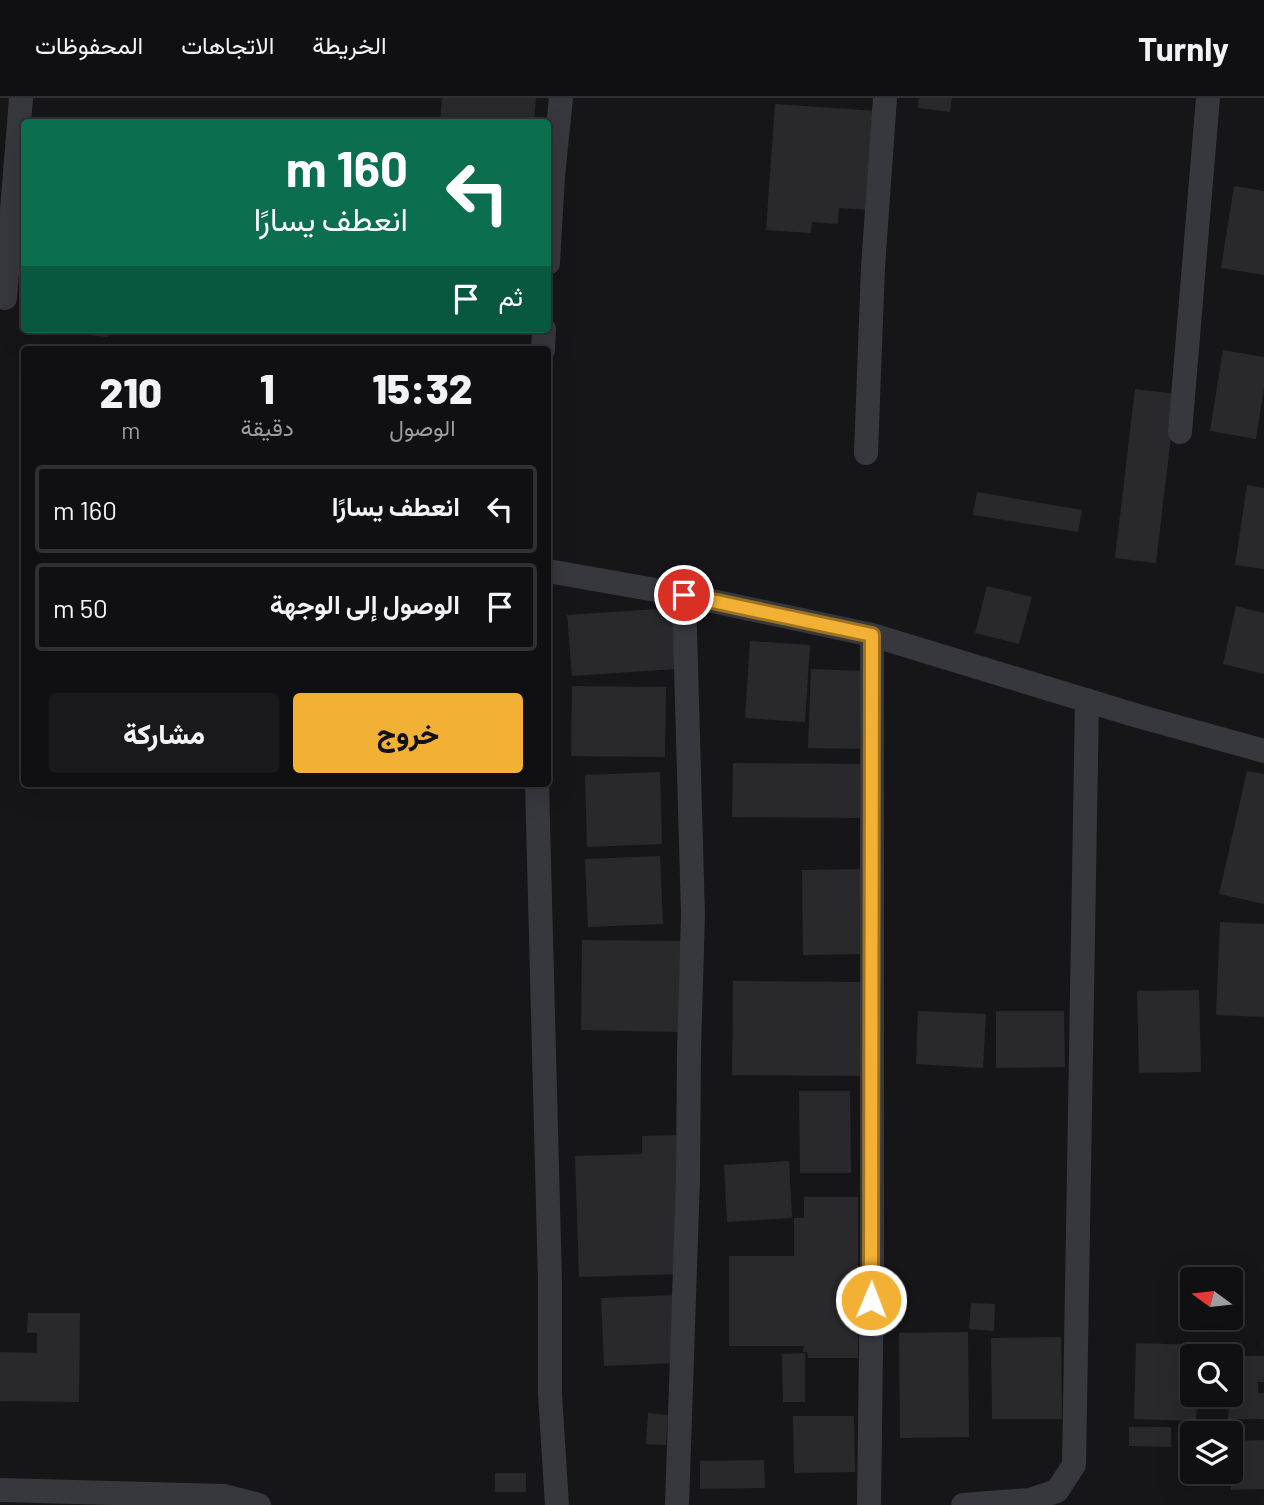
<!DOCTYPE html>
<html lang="ar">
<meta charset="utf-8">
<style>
:root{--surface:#101012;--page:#19191b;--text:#f1f3f6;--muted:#9c9d9f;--line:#303032;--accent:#f2b134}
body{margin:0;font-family:Barlow,Vazirmatn,sans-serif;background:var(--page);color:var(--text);direction:rtl;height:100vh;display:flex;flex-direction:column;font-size:26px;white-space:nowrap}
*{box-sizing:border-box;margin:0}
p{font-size:23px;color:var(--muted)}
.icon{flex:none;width:38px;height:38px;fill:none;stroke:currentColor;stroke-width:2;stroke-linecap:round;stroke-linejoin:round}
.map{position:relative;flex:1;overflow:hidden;direction:ltr}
.panel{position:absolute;left:21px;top:248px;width:530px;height:441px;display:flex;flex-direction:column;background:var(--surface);border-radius:7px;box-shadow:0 7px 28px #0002,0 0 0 2px var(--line);direction:rtl}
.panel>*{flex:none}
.banner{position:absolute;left:21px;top:21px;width:530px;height:214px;border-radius:7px;box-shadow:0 7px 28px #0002,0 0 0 2px var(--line);direction:rtl;background:#0b6e4f;color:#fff;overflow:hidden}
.needle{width:46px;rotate:285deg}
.fabs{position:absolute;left:1180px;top:1169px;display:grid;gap:14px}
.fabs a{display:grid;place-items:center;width:63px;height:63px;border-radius:7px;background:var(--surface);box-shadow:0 7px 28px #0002,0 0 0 2px var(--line);font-size:35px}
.pin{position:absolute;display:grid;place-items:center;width:60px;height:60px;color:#fff;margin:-30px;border:4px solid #fff;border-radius:50%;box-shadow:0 2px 7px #0007}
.me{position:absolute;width:77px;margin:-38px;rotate:1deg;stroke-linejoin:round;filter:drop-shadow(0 0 5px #0008)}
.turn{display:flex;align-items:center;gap:24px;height:147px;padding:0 28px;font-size:32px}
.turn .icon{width:91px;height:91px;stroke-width:2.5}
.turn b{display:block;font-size:49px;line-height:60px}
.then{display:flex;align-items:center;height:66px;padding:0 28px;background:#0003;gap:14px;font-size:26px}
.eta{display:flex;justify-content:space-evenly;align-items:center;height:119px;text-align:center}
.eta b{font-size:42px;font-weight:800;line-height:49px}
.button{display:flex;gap:14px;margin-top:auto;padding:14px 28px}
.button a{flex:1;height:80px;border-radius:7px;background:var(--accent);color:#111;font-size:28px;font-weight:800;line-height:80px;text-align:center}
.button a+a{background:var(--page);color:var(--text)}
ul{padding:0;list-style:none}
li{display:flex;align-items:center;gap:21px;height:88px;margin:0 14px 10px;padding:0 14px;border:4px solid var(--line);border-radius:7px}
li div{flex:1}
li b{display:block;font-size:26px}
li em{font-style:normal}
header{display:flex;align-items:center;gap:42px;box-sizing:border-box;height:98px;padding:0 35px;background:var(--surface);border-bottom:2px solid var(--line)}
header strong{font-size:33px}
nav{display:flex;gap:38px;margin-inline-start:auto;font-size:24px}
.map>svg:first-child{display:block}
</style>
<header>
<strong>Turnly</strong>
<nav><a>الخريطة</a><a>الاتجاهات</a><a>المحفوظات</a></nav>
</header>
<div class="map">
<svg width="1264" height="1407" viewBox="0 0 1264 1407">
<rect width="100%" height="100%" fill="#161618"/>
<path fill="#29292c" d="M442 0H536L534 24H440Z
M919 0H952L950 14 918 10Z
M775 6 877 13 870 112 839 110 838 126 812 124 811 135 766 132Z
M1234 88 1264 93V177L1221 170Z
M89 231H109L108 239 88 237Z
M1223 252 1264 259V290L1256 341 1210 333Z
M1135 291 1176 296 1156 465 1115 460Z
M1247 387 1264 390V471L1235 467Z
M977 394 1082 412 1078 434 973 417Z
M987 488 1032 499 1019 546 975 535Z
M1236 508 1264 515V576L1223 566Z
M672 510 676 571 572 578 567 517Z
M750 543 810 547 805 624 745 620Z
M811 571 866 573 864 651 808 650Z
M572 588 666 589 665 659 571 658Z
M733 665 865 666 864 720 732 719Z
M1247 673 1264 676V806L1219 796Z
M660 674 662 746 587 749 585 677Z
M660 758 663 826 588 829 585 761Z
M866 771V856L803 857 802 772Z
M1220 824 1264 826V919L1216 917Z
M582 842 681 843 680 934 581 932Z
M733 883 868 884 867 978 732 977Z
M1199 892 1201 974 1139 975 1137 893Z
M918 913 986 916 983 970 916 966Z
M996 913H1064L1065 969 996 970Z
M799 993H850L851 1075H800Z
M676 1037 680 1176 579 1179 575 1058 642 1056V1038Z
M789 1063 792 1120 727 1124 724 1067Z
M804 1099H858V1260H808L807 1254H803L804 1248H729V1158H794V1120H804Z
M675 1197 677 1265 604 1268 601 1200Z
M971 1205 995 1206 994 1233 969 1231Z
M28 1215H80L79 1304 0 1303V1254L37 1255V1235H27Z
M968 1234 969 1339 900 1340 899 1235Z
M1061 1239 1062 1321H992L991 1240Z
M1136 1245 1198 1247V1258H1192V1297H1197L1196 1323 1134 1321Z
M805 1255V1304H783L782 1256Z
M1230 1258H1264V1284H1258V1295H1264V1321H1228L1229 1300H1201V1297H1230Z
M648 1315 668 1317 666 1347 646 1346Z
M793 1318H854L855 1374 794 1375Z
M1129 1329H1171V1349L1129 1348Z
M1264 1342V1391L1231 1392 1230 1343Z
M764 1362 765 1390 700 1391V1363Z
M495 1375H526V1394H495Z"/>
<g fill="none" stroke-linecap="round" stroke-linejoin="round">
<path stroke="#37383d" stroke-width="24" d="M548 165 553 78 561 0
M5 200 21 0
M543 252 544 231
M1180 334 1208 0
M866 355 873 169 885 0
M548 473 684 497 872 537 1138 618 1264 653
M537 686 550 1184V1296L557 1407
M0 1392 224 1398 259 1407
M677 1407 688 1080 689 952 693 817 684 497
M869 1407 872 1176V537
M963 1407 1030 1402 1057 1393 1074 1367 1087 602"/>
</g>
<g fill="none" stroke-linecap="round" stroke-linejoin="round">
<defs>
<path id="route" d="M684 497 872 537 871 1202"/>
</defs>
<use href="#route" stroke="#9d7322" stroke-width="18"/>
<use href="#route" stroke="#f2b134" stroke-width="12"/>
</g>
</svg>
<div class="fabs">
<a><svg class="needle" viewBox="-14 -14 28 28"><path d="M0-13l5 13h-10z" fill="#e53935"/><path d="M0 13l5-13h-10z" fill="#9c9d9f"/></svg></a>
<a><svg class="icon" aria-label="search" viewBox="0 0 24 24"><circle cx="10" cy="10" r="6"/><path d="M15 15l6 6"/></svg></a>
<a><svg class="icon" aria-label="layers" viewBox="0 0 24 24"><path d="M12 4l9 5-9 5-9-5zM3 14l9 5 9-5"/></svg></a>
</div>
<div class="pin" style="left:684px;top:497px;background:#d93025"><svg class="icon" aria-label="arrive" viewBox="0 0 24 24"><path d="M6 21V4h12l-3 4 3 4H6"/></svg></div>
<svg class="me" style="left:871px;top:1202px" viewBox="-20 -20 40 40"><circle r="17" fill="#f2b134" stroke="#fff" stroke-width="3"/><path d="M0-11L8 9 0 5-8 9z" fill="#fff"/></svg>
<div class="banner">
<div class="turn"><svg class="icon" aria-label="left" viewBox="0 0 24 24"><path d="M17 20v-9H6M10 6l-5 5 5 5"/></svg><div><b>160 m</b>انعطف يسارًا</div></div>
<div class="then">ثم<svg class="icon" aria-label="arrive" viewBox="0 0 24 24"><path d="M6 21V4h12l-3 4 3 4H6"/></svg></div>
</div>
<section class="panel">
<div class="eta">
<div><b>15:32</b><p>الوصول</p></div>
<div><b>1</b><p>دقيقة</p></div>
<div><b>210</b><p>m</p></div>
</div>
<ul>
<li><svg class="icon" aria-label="left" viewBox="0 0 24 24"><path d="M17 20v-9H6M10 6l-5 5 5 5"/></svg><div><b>انعطف يسارًا</b></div><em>160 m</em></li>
<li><svg class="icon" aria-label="arrive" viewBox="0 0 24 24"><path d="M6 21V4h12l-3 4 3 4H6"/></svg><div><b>الوصول إلى الوجهة</b></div><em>50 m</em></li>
</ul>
<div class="button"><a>خروج</a><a>مشاركة</a></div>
</section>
</div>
